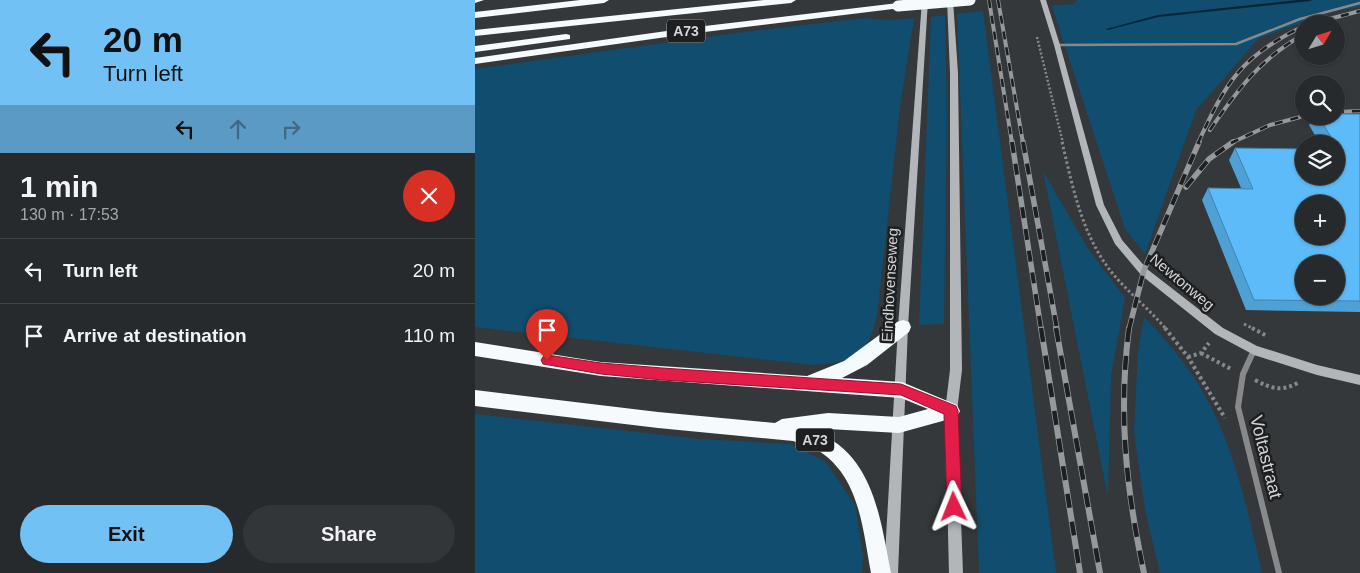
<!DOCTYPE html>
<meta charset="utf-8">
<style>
:root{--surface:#272a2c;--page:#333638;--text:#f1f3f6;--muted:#a4a7a9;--line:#434648;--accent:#72c1f5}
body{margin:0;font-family:Arial,sans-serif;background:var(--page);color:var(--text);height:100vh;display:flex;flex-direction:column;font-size:19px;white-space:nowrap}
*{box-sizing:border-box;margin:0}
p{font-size:16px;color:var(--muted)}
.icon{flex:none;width:28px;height:28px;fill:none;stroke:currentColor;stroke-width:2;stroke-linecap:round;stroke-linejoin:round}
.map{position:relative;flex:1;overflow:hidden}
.details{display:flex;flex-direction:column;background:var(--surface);width:475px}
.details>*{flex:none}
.banner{background:#72c1f5;color:#111;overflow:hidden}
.needle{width:32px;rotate:52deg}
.buttons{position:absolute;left:820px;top:15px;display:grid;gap:10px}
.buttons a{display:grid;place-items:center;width:50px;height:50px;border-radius:50%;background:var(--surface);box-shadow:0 1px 4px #0004,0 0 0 1px var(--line);font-size:25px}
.pin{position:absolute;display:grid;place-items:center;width:42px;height:42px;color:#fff;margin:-51px -21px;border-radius:50% 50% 50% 0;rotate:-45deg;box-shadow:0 0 5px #0007}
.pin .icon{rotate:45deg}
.me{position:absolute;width:55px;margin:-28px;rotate:358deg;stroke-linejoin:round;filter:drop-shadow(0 0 4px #0008)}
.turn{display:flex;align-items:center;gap:18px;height:105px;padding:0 20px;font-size:22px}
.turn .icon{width:65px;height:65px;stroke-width:2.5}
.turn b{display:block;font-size:35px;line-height:42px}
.lanes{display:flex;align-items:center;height:48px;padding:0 20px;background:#0003;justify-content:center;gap:25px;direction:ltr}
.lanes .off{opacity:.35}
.round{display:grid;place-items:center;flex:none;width:52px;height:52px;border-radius:26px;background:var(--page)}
.overview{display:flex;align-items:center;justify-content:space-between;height:85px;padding:0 20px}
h1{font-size:30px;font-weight:800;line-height:38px}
.button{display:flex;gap:10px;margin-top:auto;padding:10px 20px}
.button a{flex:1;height:58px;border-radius:30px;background:var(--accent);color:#111;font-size:20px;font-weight:800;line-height:58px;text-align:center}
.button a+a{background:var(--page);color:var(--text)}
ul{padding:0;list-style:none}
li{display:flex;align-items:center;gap:15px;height:65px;padding:0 20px;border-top:1px solid var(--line)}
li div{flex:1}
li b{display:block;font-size:19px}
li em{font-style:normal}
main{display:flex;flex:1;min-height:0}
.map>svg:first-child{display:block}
</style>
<main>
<section class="details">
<div class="banner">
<div class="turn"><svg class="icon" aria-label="left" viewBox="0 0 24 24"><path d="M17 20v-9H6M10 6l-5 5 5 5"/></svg><div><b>20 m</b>Turn left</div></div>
<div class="lanes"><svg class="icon" aria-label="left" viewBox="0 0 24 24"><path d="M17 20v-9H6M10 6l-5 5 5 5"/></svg><svg class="icon off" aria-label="ahead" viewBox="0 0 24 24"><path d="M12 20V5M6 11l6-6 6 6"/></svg><svg class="icon off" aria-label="right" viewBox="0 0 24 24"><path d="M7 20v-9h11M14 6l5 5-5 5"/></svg></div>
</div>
<div class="overview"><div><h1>1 min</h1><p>130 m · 17:53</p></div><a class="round" style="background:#d93025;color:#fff"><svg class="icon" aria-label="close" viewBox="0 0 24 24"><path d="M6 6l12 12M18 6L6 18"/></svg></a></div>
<ul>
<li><svg class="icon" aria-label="left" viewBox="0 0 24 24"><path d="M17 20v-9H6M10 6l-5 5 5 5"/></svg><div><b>Turn left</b></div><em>20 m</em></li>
<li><svg class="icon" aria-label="arrive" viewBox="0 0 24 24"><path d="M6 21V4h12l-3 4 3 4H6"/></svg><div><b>Arrive at destination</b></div><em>110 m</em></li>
</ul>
<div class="button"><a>Exit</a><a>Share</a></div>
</section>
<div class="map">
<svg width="885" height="573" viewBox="0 0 885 573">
<rect width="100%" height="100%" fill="#34383b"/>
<path fill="#104d6e" d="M602 0H885V7L860 11 784 38 721 110 670 254 650 229 577 6 599 4Z
M508 11 581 573H504L482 14Z
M470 15 472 116 469 324 444 325 456 17Z
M389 18 415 20 439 18 425 107 402 316C391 359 381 361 339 365L0 327V69L261 33Z
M568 171 614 250 650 298 636 376 633 497Z
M669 317C699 347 725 381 742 419 763 465 776 524 787 573H685L670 510 659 432 663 351Z
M0 414 224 439 315 444 351 462 380 505 388 556 387 573H0Z"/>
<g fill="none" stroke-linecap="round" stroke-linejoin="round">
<path fill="#052537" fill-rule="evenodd" d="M823 0H837L835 1 683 17 633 30 631 29 683 15Z"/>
<path stroke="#86898c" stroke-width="2.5" stroke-dasharray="2 2" stroke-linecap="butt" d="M562 37 588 143"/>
<path stroke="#86898c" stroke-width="3" stroke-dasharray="2.5 2.5" stroke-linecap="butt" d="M587 142C598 188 607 236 638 274 654 293 675 310 691 329
M769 324 779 329"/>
<path stroke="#86898c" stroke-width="4" stroke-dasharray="3 3" stroke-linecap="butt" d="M690 328 713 357 750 418
M777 328 792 336
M726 353 756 369
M713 357 726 353 734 343
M780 380C797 389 807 392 824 382"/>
<path stroke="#87898a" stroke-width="2.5" d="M582 45 761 44 825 19 885 3"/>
<path stroke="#87898a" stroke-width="6" d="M779 350 768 374 763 407 804 573"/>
<path fill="#b3b6b9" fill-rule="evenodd" d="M447 0H453L433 327 423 573H409L423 327Z
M472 0H478L483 73 487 370 482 411 488 573H474L470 411 475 370V73Z
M565 0H571L585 45 629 205 647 240 672 269 748 328 782 346 842 365 885 375V385L842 375 779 355 740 334 666 275 640 244 621 205 579 45Z"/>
<path fill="#f5fafd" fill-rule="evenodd" d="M0 0H9L0 3Z
M105 0H134L129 3 0 18V12Z
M289 0H321L316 3 0 36V30Z
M423 3 426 4V8L213 34 0 64V58L213 28Z
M91 34 95 35V39L0 52V46Z
M428 320 434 322 436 327 434 332 392 365 367 378 427 382 482 405 485 411 482 417 424 433 353 429 339 431C399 454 405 518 416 573H396C388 531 385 480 347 453 339 447 328 444 318 441L183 428 0 406V390L183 412 300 423 307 419 353 413 424 417 453 409 426 398 126 376 0 356V342L126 362 332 376 369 361 422 322Z"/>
<defs>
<path id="rail-far2" d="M514 0 537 143
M523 0 548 143
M835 24 885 11
M861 112 885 111
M735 130C763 89 785 59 829 34
M723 143C751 82 766 56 829 26
M756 143 795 125 829 116"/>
<path id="rail-far1" d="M537 142 566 329
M548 142 582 329
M711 187 734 159 758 142
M654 329 669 270 724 142"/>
<path id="rail" d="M566 328 605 573
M581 328 625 573
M654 328C643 413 651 489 669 573"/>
</defs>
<use href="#rail-far2" stroke="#96999b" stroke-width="4"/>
<use href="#rail-far1" stroke="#96999b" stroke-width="5.5"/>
<use href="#rail" stroke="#96999b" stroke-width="6"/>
<use href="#rail-far2" stroke="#1d1f20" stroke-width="2.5" stroke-dasharray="8" stroke-linecap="butt"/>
<use href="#rail-far1" stroke="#1d1f20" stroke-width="4" stroke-dasharray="11" stroke-linecap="butt"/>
<use href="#rail" stroke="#1d1f20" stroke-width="4.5" stroke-dasharray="14" stroke-linecap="butt"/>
<path stroke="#f5fafd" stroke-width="11" d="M423 6 495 0"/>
</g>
<path fill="#4fa1d5" d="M885 114V312L771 310 727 200 733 188H766L754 160 760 148 861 176V144H845L834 125 839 116H861Z"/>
<path fill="#5cbbf8" stroke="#4083ae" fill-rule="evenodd" d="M861 114H885V301L779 300 733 188 778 189 760 148 829 149V176H861V150H864L843 116H861ZM829 204H861V236H829ZM829 264H861V296H829Z"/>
<path fill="#e11d48" stroke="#92132f" d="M72 355 126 363 187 368 426 384 481 406 483 411 487 507 485 512 479 514 474 512 472 507 469 414 426 395 187 380 126 374 68 364 66 360 68 357Z"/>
<g text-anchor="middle" stroke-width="5" stroke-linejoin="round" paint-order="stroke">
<g fill="#1d1f20" stroke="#9c9e9f" stroke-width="1">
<rect x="192" y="19.5" width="38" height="23" rx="4"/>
<rect x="321" y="428.5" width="38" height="23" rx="4"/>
</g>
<g font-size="14" font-weight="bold" fill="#d2d4d6">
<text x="211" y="36">A73</text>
<text x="340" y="445">A73</text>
</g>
<g font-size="15" fill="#d2d4d6" stroke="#1d1f20">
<text transform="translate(707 282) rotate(40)" y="5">Newtonweg</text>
<text transform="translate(415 285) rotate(-87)" y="5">Eindhovenseweg</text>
</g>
<g font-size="18" fill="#d2d4d6" stroke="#1d1f20">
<text transform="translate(791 457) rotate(76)" y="6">Voltastraat</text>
</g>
</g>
</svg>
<div class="buttons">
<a><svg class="needle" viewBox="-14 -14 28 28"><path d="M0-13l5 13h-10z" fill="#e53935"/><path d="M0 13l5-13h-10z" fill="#a4a7a9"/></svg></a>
<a><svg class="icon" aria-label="search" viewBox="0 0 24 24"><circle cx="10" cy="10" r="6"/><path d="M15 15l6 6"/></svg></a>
<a><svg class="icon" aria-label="layers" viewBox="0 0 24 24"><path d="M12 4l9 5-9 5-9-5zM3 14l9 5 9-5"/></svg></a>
<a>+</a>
<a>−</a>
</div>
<div class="pin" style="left:72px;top:360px;background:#d93025"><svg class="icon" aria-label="arrive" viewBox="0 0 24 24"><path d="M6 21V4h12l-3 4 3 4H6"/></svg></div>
<svg class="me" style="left:479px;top:507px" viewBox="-20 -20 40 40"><path d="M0-17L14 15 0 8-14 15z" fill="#e11d48" stroke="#fff" stroke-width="4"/></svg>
</div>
</main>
